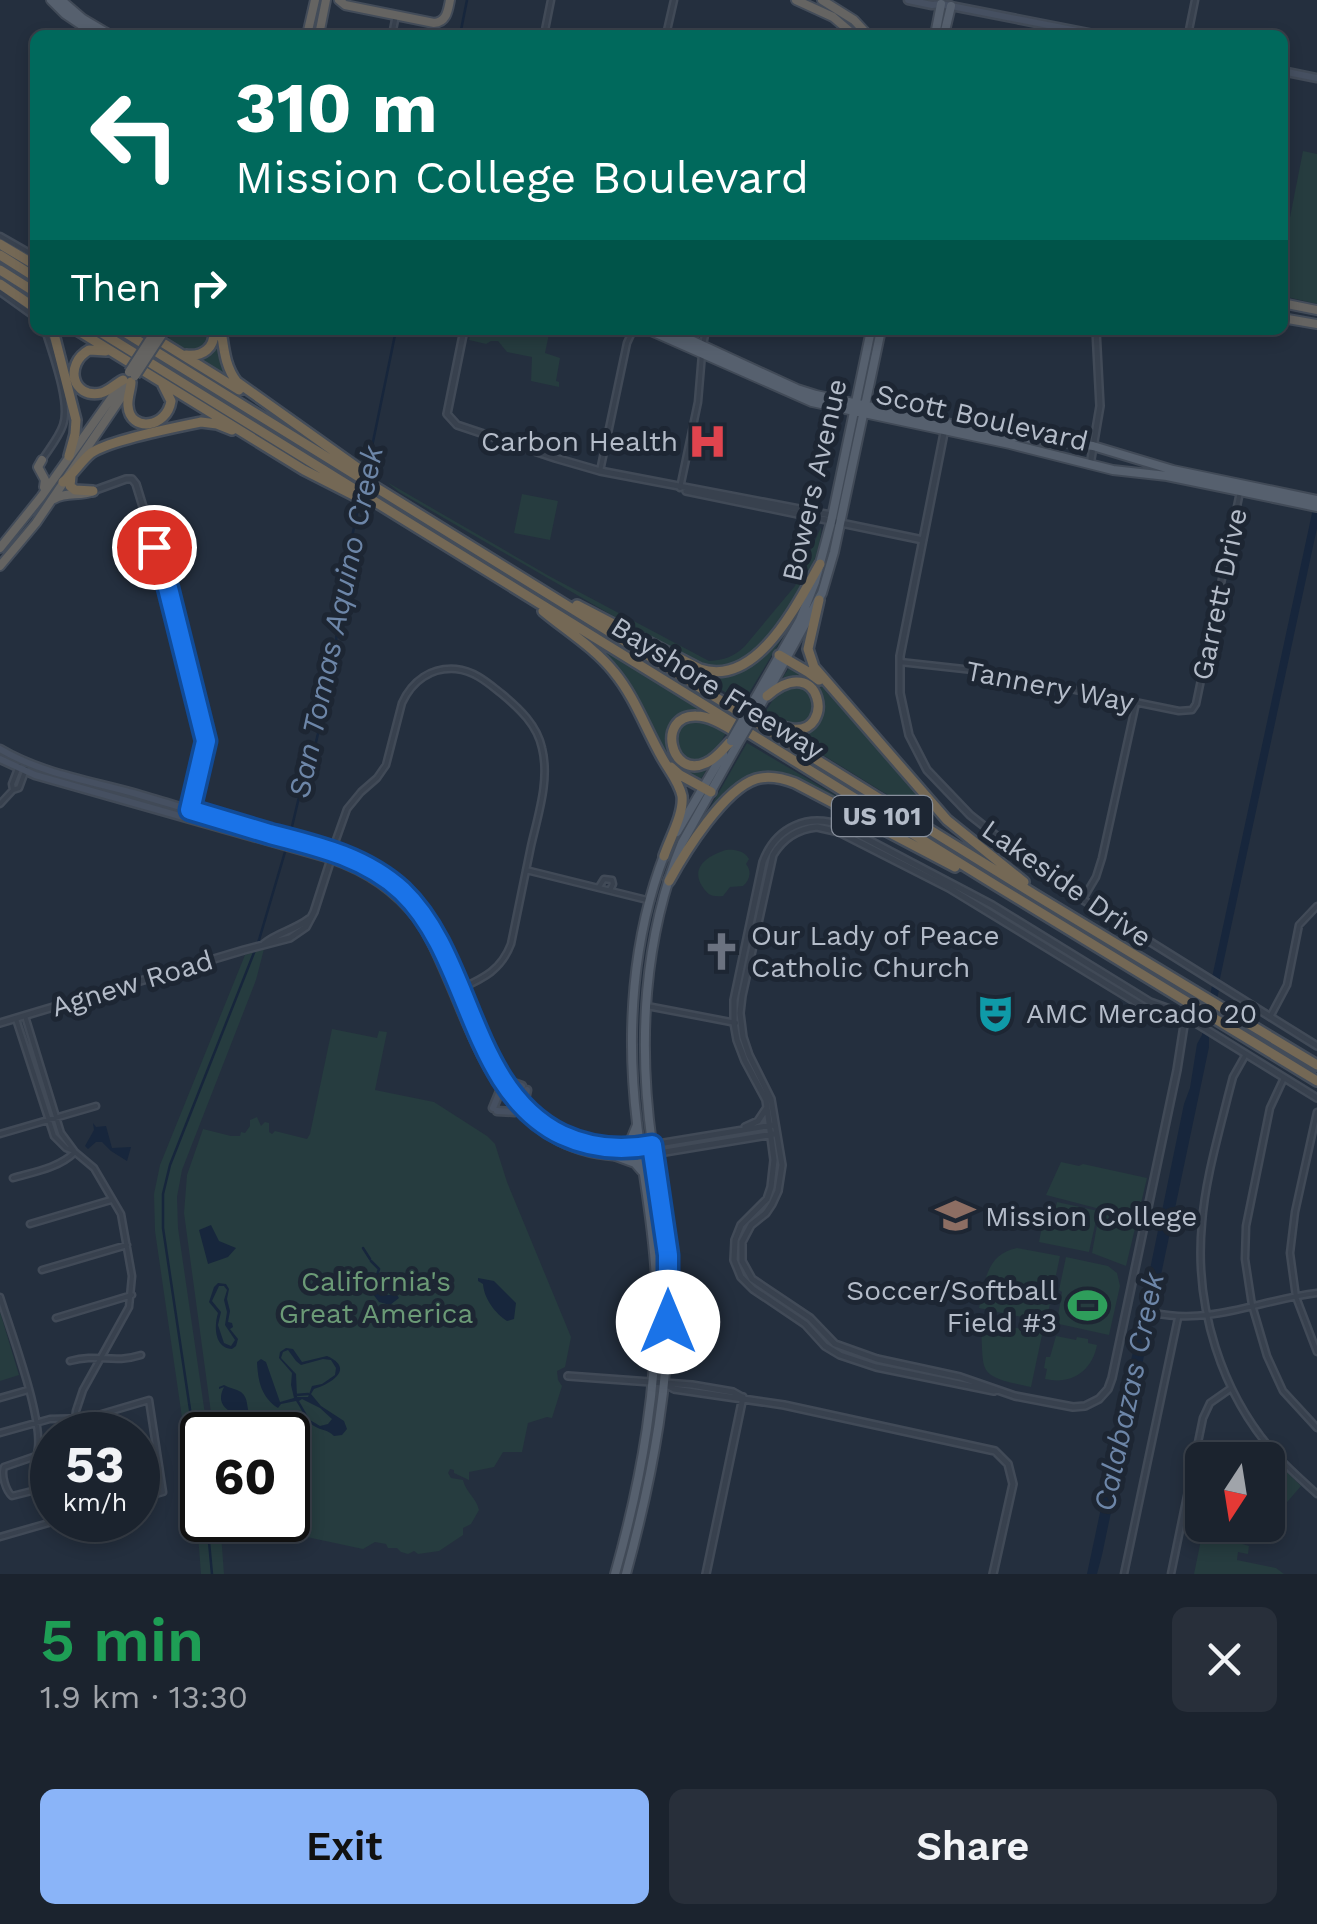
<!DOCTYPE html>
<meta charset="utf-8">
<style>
:root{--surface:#1b232e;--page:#282f3a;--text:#f1f3f6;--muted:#a0a4aa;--line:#39404a;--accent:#8ab4f8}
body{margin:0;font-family:"Work Sans",sans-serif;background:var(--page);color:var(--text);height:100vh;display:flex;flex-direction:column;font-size:38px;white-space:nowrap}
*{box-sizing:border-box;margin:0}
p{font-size:32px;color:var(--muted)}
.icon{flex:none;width:55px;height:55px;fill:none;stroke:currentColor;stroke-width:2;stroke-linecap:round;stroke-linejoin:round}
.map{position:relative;height:1574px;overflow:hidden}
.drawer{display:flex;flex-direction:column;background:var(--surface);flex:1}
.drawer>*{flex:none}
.banner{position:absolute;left:30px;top:30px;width:1258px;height:305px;border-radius:15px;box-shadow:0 5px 15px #0003,0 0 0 2px var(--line);background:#00695c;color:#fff;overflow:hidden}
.needle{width:65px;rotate:192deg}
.fabs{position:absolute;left:1185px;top:1442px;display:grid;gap:20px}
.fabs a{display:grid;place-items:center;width:100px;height:100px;border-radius:15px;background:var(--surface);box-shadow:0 5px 15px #0003,0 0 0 2px var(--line);font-size:50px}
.speed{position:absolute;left:30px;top:1412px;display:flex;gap:20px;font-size:50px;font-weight:700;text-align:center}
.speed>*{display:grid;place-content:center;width:130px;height:130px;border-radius:50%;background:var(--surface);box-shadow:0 5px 15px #0003,0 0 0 2px var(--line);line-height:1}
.speed small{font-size:25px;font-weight:400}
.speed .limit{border:5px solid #111;border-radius:15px;background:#fff;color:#111}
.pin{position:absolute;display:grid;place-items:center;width:85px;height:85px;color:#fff;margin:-42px;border:5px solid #fff;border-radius:50%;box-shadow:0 2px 10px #0007}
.me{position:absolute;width:110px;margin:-55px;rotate:0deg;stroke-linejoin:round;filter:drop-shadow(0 0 8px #0008)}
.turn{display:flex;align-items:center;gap:35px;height:210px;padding:0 40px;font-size:45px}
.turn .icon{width:130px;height:130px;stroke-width:2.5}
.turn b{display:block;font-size:70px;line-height:85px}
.then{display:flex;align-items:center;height:95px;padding:0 40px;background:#0003;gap:20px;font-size:38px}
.round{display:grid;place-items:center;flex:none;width:105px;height:105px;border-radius:15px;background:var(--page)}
.overview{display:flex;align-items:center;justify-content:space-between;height:170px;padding:0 40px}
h1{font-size:60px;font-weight:600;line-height:75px;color:#1e9e55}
.cta{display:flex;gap:20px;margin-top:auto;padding:20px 40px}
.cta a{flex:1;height:115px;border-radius:15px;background:var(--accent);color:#111;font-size:40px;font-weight:600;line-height:115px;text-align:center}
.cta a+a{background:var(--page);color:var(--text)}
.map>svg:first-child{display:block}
</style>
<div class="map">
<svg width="1317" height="1574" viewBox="0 0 1317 1574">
<rect width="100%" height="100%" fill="#242f3e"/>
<path fill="#263c3f" d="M1303 151 1317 154V304L1283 296V253Z
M174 330H208L210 338C201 356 182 349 167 341Z
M471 330H533L549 334 545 353 560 358 556 381 559 382V387L531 381 532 357 507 352 498 341H491L486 344 469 340Z
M217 336 219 337 232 383 196 359Z
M387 482 549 576 709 661C724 660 734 657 745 646L795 586 821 527C822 571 763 668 715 668 699 668 685 657 672 650L399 492Z
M522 494 558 501 550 540 514 533Z
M787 625H790L743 703 659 652C730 686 736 688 787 625Z
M592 643 700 710 698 714H689C671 731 658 740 678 763L705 767 707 769 699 782 677 767 666 755 632 690Z
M791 665 823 688 934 811 930 813 915 805 917 809 928 817 925 818 789 734C813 734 824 719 821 695L801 679H786L783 677Z
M800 686 810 694 814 704 807 722 792 726 764 714C775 697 779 687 800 686Z
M691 719 708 721 727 731 716 750 701 762C670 759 667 736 691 719Z
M747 743 892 829 793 779 757 776 705 821 703 820Z
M726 850C734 849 745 851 749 859L746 864C752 871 750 880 743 886L730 887 723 896C711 897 708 895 702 886 690 867 709 855 726 850Z
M264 949 256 980 182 1170 177 1197 178 1228 208 1435H202V1520H220L224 1574H201L197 1521 155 1231 154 1194 160 1165 245 955Z
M332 1029 377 1038 379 1031 387 1032 375 1090 434 1102 487 1136 495 1144 507 1182 571 1337 565 1367 557 1371 558 1380 562 1386 552 1418 547 1417 528 1423 522 1452H503L494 1467 469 1472V1480L454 1473V1470L450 1469 448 1473 451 1478 463 1480C466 1493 476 1497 479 1510L471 1524 463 1528V1535L439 1551 418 1554 414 1551 408 1554 401 1552 397 1548H388L386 1544 375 1542 363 1549 302 1536 293 1517H288V1435H214L184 1213 187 1175 203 1129 231 1136H240L241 1132 245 1133 250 1126V1120L257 1117 261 1126 265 1122 269 1123V1132L272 1134 275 1131 307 1139 310 1134Z
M1061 1162 1079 1166 1083 1164 1147 1178 1126 1266 1092 1253 1100 1209 1046 1195Z
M1057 1202 1098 1211 1089 1252 1039 1242 1043 1221 1052 1223Z
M1017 1248 1060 1256 1047 1318 1041 1321 979 1308C985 1282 986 1254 1017 1248Z
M1066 1257 1108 1266 1117 1273 1120 1286 1109 1335 1059 1324 1057 1322 1062 1292 1059 1290Z
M0 1312 19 1375 0 1381Z
M980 1320 1040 1333 1042 1335 1031 1387C972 1375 986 1373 980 1320Z
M1056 1336 1076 1340 1077 1337 1088 1339V1343L1097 1345C1092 1371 1072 1385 1045 1379L1047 1369 1044 1368 1046 1357H1050Z
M1272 1457 1301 1486 1282 1508 1270 1505 1268 1506V1461Z
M1204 1525H1242L1239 1543 1249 1546 1248 1554 1238 1552 1237 1560 1276 1568 1284 1574H1194Z"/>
<path fill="#17263c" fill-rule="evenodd" d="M1214 976 1221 981 1209 1036V1047L1102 1555 1097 1574H1087L1112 1456 1121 1401 1134 1348V1336L1139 1323 1184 1104 1190 1088 1197 1044 1202 1035Z
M93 1123 96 1127 106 1126 112 1148 131 1147 127 1161 111 1151 102 1142H96L88 1149 85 1146 94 1130Z
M211 1225 219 1241 236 1248 228 1257 208 1264 199 1230Z
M356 1273 362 1277 370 1275 383 1295H397L399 1298 390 1305 379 1302 372 1293H367L352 1285 350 1287V1277Z
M478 1278 494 1281 516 1303 514 1319 507 1321C496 1314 484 1299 483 1284L478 1281Z
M218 1283 226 1284 229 1289 227 1299 230 1311 228 1322 232 1323 233 1327 230 1329 238 1339 236 1346 232 1349C214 1348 214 1326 218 1313L209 1302 214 1287ZM219 1286H224L227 1290 224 1300 227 1312 225 1325 235 1340 231 1346 224 1343 218 1325 221 1312 212 1301Z
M286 1348 293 1349 302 1362 327 1356C356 1369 330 1384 314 1389L311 1394 321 1406 344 1421 347 1429 342 1435 334 1436C327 1429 322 1431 314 1426 305 1421 302 1409 296 1401L281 1404 278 1408C261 1397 258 1381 257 1362L261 1359 266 1362 280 1402 294 1398 291 1385 292 1373 279 1358 280 1352ZM288 1350 296 1361 301 1365 323 1359 331 1360 336 1368 335 1375 322 1384 312 1386 308 1397H297L296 1374 281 1358 283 1352ZM302 1399 320 1408 332 1419 328 1424 320 1426 310 1420 299 1401Z
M224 1385C229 1388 236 1389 241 1392 249 1398 246 1408 250 1415H258C262 1424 268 1432 279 1435H240L238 1432V1426L248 1416 243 1411 232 1413C221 1406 218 1399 224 1387L219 1389V1387Z
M288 1443 305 1458 304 1484 301 1488 292 1482 288 1484Z"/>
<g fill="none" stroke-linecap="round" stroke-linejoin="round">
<path stroke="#17263c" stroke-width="2.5" d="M460 35 467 0
M367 471 396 330
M363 1248 370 1259
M371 1261 379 1269 377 1275 372 1278
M296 1395 308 1394
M202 1490 163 1228V1194L170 1165 259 940 290 835 304 776 314 751 333 668 342 586 359 503
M207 1520 212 1574"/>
<path stroke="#17263c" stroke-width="8" d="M1216 978 1317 509"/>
<defs>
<path id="minor" d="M392 35 396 15
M544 35 551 0
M666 35 674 0
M1188 35 1195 0
M0 236 35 256
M0 292 35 317
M703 345 706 330
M42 460C49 449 59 437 63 425 71 403 52 353 45 330
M600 471 627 343 633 330
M680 488 698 402 702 354
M900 662 982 671 1179 711 1192 710 1196 704 1240 492
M13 790 12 784 19 766
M0 804 13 790 19 788 26 769
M332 851 347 809 361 792 377 778 386 765 402 703C412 681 431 667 456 669 475 671 488 683 502 694 520 709 537 725 542 748 550 780 538 815 531 846 524 879 518 911 511 944 501 970 484 978 460 989
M526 870 651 901
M599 887 604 879 612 880 613 884 610 890
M1083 899 1096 877 1102 858 1136 703
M647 1006 736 1023
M25 1016 61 1133 75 1152 94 1168 121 1214 132 1276 129 1307 83 1390 76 1411 73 1435
M1270 1017 1287 985 1299 925 1317 906
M16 1019 54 1136 66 1148 71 1150
M1246 1054 1233 1077 1228 1096C1218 1137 1205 1181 1202 1223 1194 1306 1221 1395 1278 1457 1290 1470 1304 1482 1317 1494
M1284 1078 1270 1108 1246 1226 1245 1259 1252 1305 1267 1356 1283 1391 1317 1428
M1317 1112 1295 1212 1290 1253 1296 1297 1317 1352
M0 1134 96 1106
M13 1178C34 1172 59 1168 75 1152
M30 1224 111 1200
M42 1270 127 1245
M0 1297C10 1330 48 1429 36 1456L4 1467C1 1475 6 1491 12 1496L52 1486
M1154 1313C1212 1325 1260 1300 1317 1293
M56 1318 132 1295
M70 1361C98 1353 113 1364 141 1355
M0 1398 28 1390
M0 1433 50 1419 88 1418 149 1400 163 1492 138 1499
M138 1451 156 1446
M0 1537 59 1520
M1124 1574 1178 1318
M1171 1574 1203 1418 1210 1403 1230 1389"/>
<path id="tertiary" d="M464 330 447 414 457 425 555 458 600 471 831 515
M945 428 900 656V693L909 735 927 770 970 815 1056 883 1317 1046
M1090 465 1100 406 1096 330
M93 491 126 479H132L136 484 168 588 206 741 203 762 190 810
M686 491 923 540
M817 827 839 832 949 888 1147 1009 1177 1018 1185 1019 1177 1070 1112 1378 1108 1389 1099 1399 1085 1406 1073 1407 1015 1396 960 1377 877 1359 835 1344 810 1318 752 1279 742 1261V1242L751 1225 766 1213 772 1204 778 1191 782 1165 771 1099 749 1055 743 1037 740 1013 742 996 773 855C783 838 797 829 817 827Z
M264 944C277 933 295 930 309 919
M0 1023 244 950 290 938 306 927 314 912 331 859
M745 1127 758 1121 766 1109
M652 1145 773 1125
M653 1154 774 1134
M568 1376 692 1385 733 1392 742 1397
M665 1384 674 1389 784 1405 995 1451 1008 1464 1013 1484 993 1574
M994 1391 876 1367 840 1355 825 1346 805 1324 753 1289 741 1277 734 1260 735 1240 741 1225 767 1199 771 1187 774 1160 766 1100 745 1061 737 1040 734 1023V1000L763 862C776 827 808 813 842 826L992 905 1150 1002 1178 1012 1317 1098
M706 1574 743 1397"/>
<path id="secondary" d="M908 0 932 5 941 4 1098 35
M1282 71 1317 78
M0 749C42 774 91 781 137 794 181 807 225 821 269 833 316 846 363 856 400 890 424 911 437 937 450 966 492 1060 517 1156 642 1147
M0 759 35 775 331 859C366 871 394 889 417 919 429 935 437 955 445 973 472 1034 494 1108 557 1140 587 1156 621 1159 653 1154
M505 1080 522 1086
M493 1108 500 1091
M527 1109 525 1099 527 1090
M497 1111 515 1112"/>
<path id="primary" d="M51 0 65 14 96 35
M61 0 83 19 110 35
M935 35 941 4
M944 35 951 6
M649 330 812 402 1010 444 1113 470 1167 476 1317 507
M669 330 797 389 816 395 1007 436 1093 446 1173 470 1317 500
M753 702 800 620 815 582 831 522 871 330
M760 706 822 593 834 552 881 330
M677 832 723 754
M618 1148 630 1142 637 1125
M616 1156 635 1163 642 1171
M615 1574C642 1478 659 1382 656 1281 654 1228 643 1176 637 1123 626 1033 632 938 665 853
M626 1574C653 1475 672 1376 668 1273 667 1229 657 1187 652 1144 638 1044 643 938 682 843L737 745"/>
<path id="trunk" d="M339 0 345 5 434 23C447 22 448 10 450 0
M796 0 833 17 854 35
M822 0 854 20 868 35
M307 35 315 0
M319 35 326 0
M1282 303 1317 310
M1282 318 1317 324
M42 460 38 467 45 480 44 487
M54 499C67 491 80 497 93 491
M0 548 41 497 122 383
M0 566 36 523 131 383"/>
<path id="motorway" d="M0 244 35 265
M0 255 35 277
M0 270 35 292
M0 284 35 308
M53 330 76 420 75 434 69 456
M77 330 304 470 367 502
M97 330 997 886 1317 1081
M121 330 1037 896 1317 1065
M142 330 239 390
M221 330C224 349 225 367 237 382L369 476
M106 351 89 350C64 364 72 399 101 393 109 391 115 384 123 380
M186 355C203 357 215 348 214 330
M131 382C131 389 127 398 128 406 130 433 167 428 171 401L163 385
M71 476 70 486 75 490 93 491
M63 482C74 474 80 462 91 453 110 440 176 427 201 422L217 424 232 430
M819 600 808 649 814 667 947 820 1024 882
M577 605 700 669C757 688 797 604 820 564
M543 611C567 631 595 648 614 672 634 696 645 727 660 754 667 768 679 781 682 796 684 814 670 838 664 856
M779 655 808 672 819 680
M748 710C761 718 777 727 792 729 836 735 822 649 767 696
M731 741C723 749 716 759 706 763 670 780 656 715 696 716 712 716 728 728 741 735
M671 767 680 775 711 792
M669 881C685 852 724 789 756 779 769 775 782 778 795 783L955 867"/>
</defs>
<use href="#minor" stroke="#414a57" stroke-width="9"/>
<use href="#tertiary" stroke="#414a57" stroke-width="10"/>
<use href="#secondary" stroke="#414a57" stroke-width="11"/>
<use href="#primary" stroke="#414a57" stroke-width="12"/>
<use href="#trunk" stroke="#434c59" stroke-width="12"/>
<use href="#motorway" stroke="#434c59" stroke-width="14"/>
<use href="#minor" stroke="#38414e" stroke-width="4"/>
<use href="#tertiary" stroke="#38414e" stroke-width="5"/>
<use href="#secondary" stroke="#465061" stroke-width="6"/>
<use href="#primary" stroke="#56606e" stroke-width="8"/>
<use href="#trunk" stroke="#656462" stroke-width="8"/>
<use href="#motorway" stroke="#746855" stroke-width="9"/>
<defs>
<path id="primary-bridge" d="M731 741 753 702
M737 745 760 706"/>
<path id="trunk-bridge" d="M129 372 156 330
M135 376 163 333"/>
</defs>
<use href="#primary-bridge" stroke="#414a57" stroke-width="12" stroke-linecap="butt"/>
<use href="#trunk-bridge" stroke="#434c59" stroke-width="12" stroke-linecap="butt"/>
<use href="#primary-bridge" stroke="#56606e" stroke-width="8"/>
<use href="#trunk-bridge" stroke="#656462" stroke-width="8"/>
</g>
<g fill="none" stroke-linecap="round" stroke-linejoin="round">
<defs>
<path id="route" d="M154 547 168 588 206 741 190 810C217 818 243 826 270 834 317 846 365 857 402 891 472 958 469 1090 562 1135 590 1148 621 1151 652 1145L668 1255V1322"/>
</defs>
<use href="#route" stroke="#114b97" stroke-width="25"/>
<use href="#route" stroke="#1a73e8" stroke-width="18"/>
</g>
<defs>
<symbol id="hospital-bare" viewBox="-9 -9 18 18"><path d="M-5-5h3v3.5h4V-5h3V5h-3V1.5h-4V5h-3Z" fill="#e0444e" stroke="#1d2633" stroke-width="2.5" paint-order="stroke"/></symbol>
<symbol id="church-bare" viewBox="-9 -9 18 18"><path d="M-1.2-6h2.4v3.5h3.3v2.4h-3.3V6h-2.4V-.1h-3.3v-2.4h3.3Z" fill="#6b7280" stroke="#1d2633" stroke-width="2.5" paint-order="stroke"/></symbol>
<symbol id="theatre-bare" viewBox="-9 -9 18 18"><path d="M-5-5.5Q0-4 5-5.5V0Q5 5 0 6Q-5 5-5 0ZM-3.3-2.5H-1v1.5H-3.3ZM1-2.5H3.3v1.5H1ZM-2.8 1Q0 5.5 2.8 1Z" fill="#0f9aa8" stroke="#1d2633" stroke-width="2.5" paint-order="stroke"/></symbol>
<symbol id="university-bare" viewBox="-9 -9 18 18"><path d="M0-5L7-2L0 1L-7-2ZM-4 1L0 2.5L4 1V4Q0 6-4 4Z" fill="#8d6e63" stroke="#1d2633" stroke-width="2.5" paint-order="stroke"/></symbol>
<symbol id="stadium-bare" viewBox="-9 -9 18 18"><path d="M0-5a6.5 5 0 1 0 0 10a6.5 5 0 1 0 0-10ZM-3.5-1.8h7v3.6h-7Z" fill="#2e9e5b" stroke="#1d2633" stroke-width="2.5" paint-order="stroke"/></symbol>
</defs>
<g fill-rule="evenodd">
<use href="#hospital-bare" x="680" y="414" width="55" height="55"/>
<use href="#church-bare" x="694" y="924" width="55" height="55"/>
<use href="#theatre-bare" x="968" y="986" width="55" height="55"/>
<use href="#university-bare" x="928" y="1188" width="55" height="55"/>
<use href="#stadium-bare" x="1060" y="1278" width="55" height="55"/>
</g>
<g text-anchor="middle" stroke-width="10" stroke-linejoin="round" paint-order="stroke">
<rect fill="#1d2633" stroke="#878f9c" stroke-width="2.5" x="832" y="796" width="100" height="40" rx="8"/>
<g font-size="25" font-weight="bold" fill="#b4bcc9">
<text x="882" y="825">US 101</text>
</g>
<g font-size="28" fill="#b4bcc9" stroke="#1d2633">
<text transform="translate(982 417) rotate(13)" y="10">Scott Boulevard</text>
<text transform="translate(814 480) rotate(-77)" y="10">Bowers Avenue</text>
<text transform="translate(1219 594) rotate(-78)" y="10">Garrett Drive</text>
<text transform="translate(1050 686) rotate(11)" y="10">Tannery Way</text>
<text transform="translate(718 688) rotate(32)" y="10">Bayshore Freeway</text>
<text transform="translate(1067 883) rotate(35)" y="10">Lakeside Drive</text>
<text transform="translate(132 983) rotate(-17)" y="10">Agnew Road</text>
</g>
<g font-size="28" fill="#b4bcc9" stroke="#1d2633" text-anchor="start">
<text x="678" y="451" text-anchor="end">Carbon Health</text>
<text x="751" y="945">Our Lady of Peace<tspan x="751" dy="32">Catholic Church</tspan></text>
<text x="1026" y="1023">AMC Mercado 20</text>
<text x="985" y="1226">Mission College</text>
<text x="1057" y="1300" text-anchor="end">Soccer/Softball<tspan x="1057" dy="32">Field #3</tspan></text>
</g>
<g font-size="28" fill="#6b9a76" stroke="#1d2633">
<text x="376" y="1291">California's<tspan x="376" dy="32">Great America</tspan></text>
</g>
<g font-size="30" font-style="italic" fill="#6d86a8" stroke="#1d2633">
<text transform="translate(336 622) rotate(-78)" y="10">San Tomas Aquino Creek</text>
<text transform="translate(1129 1392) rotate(-78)" y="10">Calabazas Creek</text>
</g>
</g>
</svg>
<div class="fabs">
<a><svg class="needle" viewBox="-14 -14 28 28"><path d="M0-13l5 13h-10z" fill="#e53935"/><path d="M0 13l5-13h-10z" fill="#a0a4aa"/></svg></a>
</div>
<div class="speed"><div>53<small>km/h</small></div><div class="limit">60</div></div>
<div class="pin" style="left:154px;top:547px;background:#d93025"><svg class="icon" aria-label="arrive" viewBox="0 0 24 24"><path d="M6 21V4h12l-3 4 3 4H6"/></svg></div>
<svg class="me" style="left:668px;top:1322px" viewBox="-20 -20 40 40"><circle r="19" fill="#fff"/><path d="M0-13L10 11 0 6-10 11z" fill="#1a73e8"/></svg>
<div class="banner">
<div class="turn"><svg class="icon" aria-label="left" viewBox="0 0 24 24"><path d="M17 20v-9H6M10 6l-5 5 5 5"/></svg><div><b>310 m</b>Mission College Boulevard</div></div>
<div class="then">Then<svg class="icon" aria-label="right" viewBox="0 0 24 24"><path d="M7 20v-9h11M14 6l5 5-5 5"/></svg></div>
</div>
</div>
<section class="drawer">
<div class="overview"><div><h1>5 min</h1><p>1.9 km · 13:30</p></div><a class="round"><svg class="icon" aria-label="close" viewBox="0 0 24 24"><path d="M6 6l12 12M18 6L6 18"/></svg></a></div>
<div class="cta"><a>Exit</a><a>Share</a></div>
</section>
